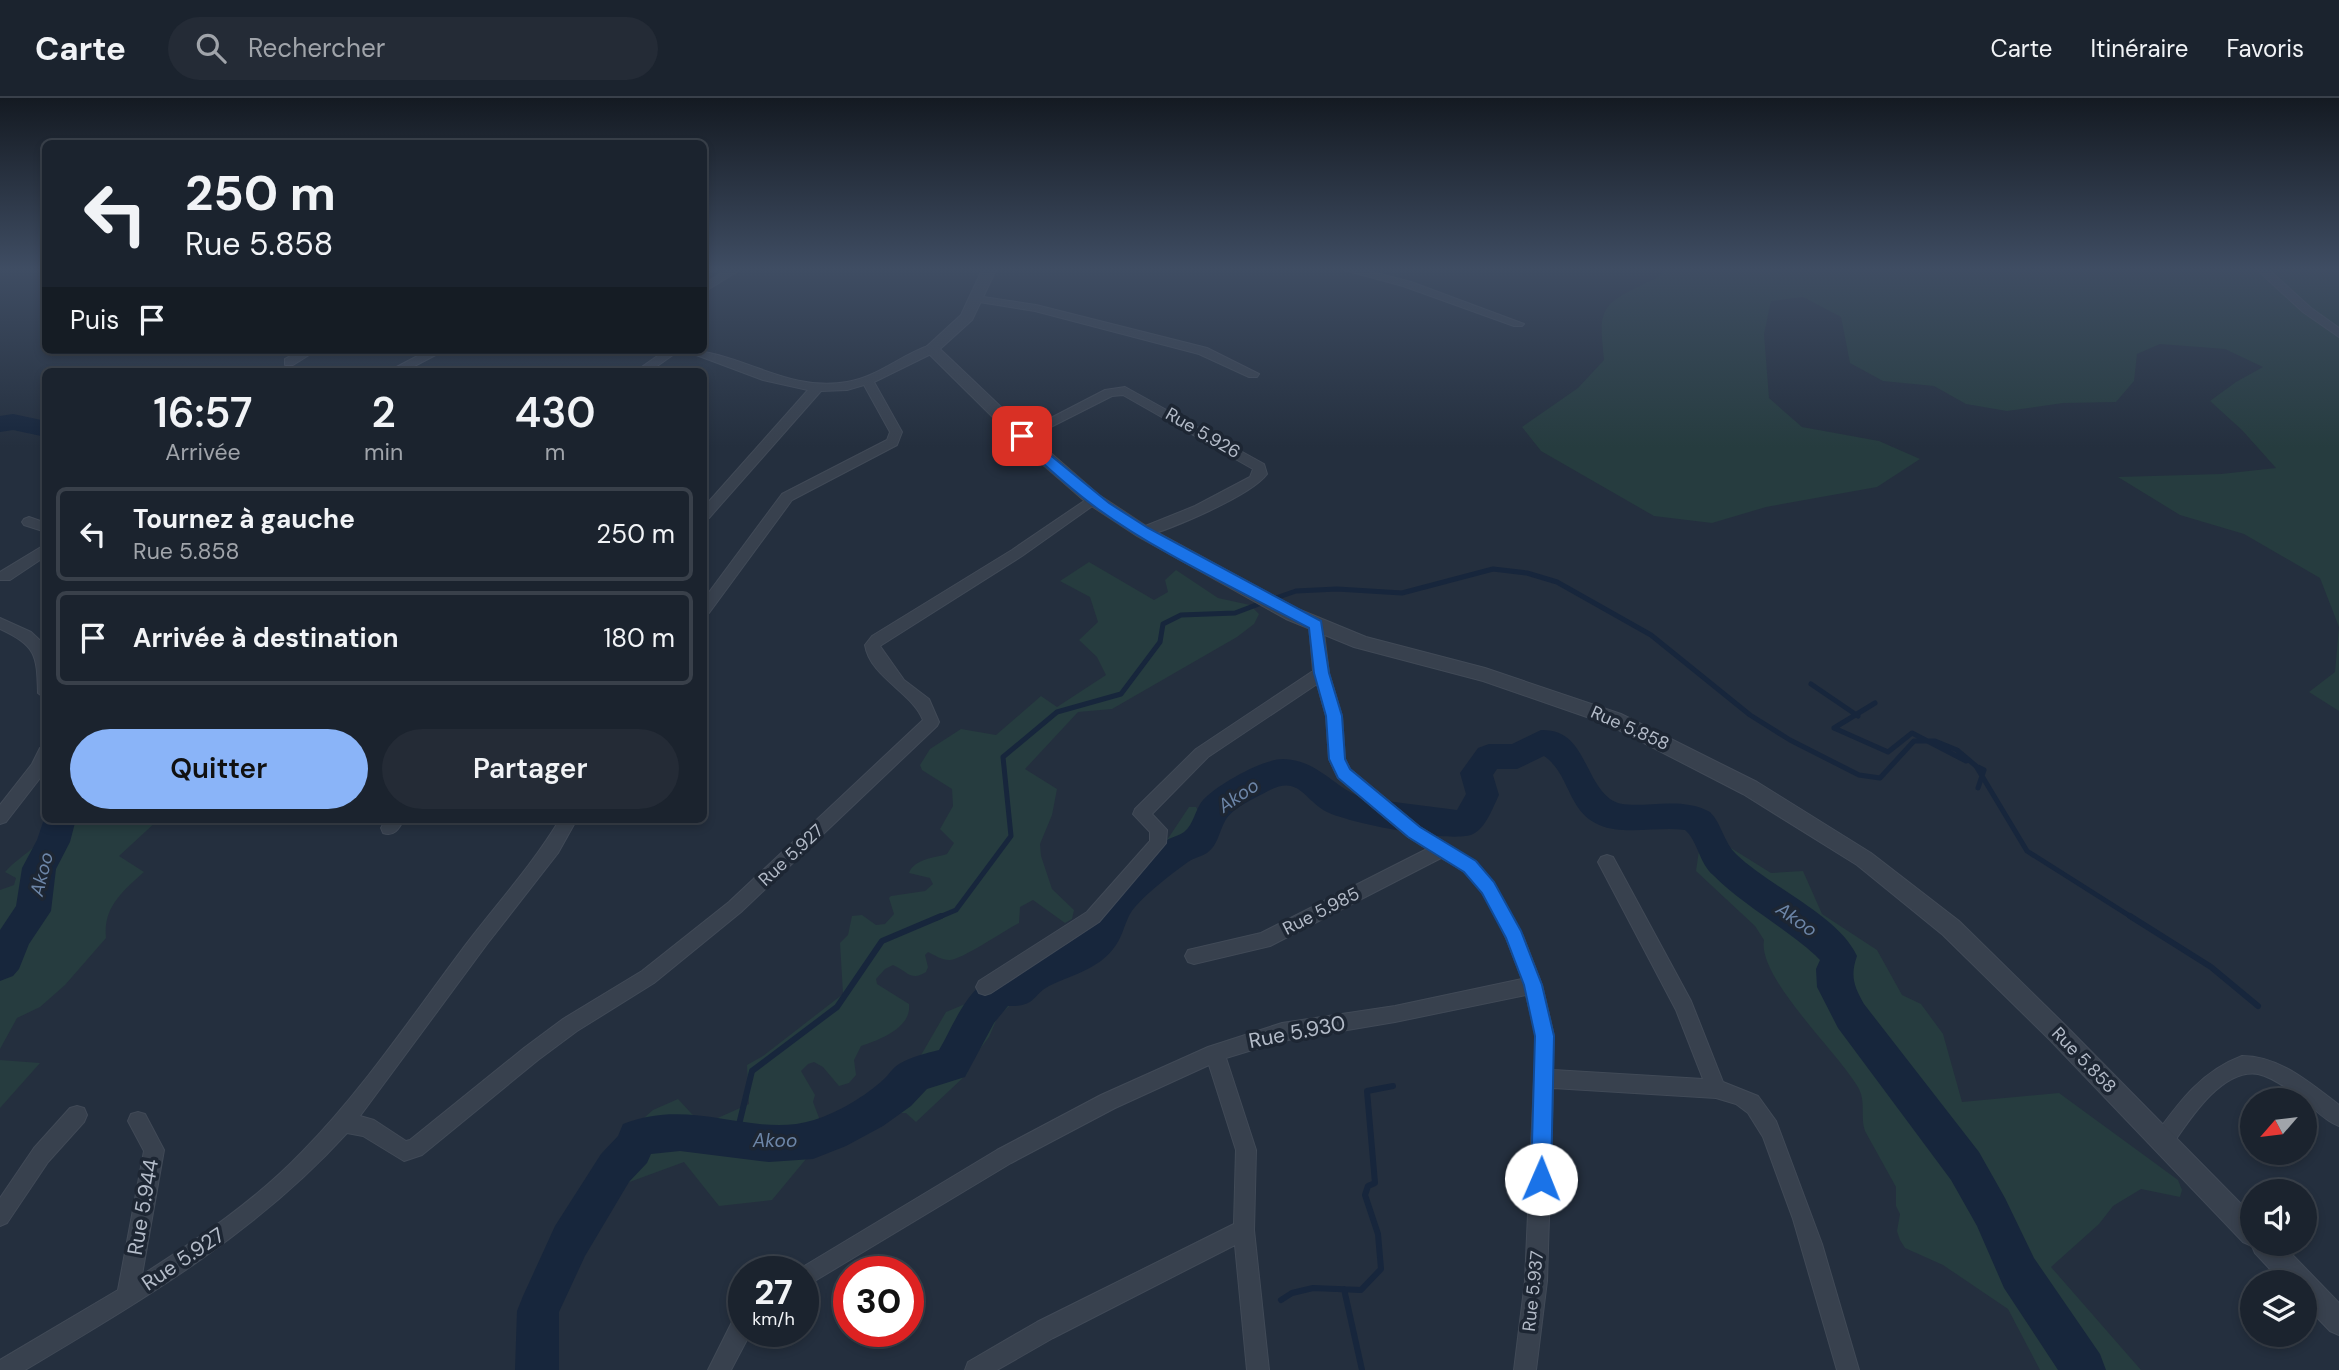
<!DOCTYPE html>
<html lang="fr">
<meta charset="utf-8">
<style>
:root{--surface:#1b232e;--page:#242b36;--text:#f1f3f6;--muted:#a0a4aa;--line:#39404a;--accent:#8ab4f8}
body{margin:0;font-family:"DM Sans",sans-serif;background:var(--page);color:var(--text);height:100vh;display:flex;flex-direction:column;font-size:26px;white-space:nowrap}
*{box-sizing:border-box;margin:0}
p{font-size:23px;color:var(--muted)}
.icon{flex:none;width:38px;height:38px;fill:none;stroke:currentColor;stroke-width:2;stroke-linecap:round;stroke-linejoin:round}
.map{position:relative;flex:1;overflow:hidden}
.details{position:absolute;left:42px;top:270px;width:665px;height:455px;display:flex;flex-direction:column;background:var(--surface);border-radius:10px;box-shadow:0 4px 10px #0003,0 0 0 2px var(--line)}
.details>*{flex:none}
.hud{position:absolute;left:42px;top:42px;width:665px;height:214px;border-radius:10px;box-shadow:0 4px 10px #0003,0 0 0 2px var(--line);background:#1b232e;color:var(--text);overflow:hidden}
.needle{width:46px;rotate:242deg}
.tools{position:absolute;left:2240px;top:990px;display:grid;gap:14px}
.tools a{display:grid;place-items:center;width:77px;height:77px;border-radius:50%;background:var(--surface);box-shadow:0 4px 10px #0003,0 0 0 2px var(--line);font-size:35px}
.speed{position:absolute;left:728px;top:1158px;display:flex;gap:14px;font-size:35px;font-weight:700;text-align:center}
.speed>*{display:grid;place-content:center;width:91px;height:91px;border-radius:50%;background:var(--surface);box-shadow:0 4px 10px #0003,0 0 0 2px var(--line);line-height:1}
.speed small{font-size:18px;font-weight:400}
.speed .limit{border:10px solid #d22;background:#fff;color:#111}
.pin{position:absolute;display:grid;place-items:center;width:60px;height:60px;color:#fff;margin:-30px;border-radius:14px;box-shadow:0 4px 10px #0006}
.me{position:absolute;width:77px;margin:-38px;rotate:1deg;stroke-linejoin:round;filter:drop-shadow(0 0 5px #0008)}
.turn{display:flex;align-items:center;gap:24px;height:147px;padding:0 28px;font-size:32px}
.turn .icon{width:91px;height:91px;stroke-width:2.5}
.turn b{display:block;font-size:49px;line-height:60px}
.then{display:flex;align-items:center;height:66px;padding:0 28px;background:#0003;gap:14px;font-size:26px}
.eta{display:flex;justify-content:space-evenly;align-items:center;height:119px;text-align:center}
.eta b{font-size:42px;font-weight:600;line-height:49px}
.primary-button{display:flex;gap:14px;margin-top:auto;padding:14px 28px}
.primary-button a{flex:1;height:80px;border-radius:42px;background:var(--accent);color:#111;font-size:28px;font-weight:600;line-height:80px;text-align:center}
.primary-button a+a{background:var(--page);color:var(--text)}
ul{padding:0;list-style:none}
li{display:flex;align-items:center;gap:21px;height:94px;margin:0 14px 10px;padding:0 14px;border:4px solid var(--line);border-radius:10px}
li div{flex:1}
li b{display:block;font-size:26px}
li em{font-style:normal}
header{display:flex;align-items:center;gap:42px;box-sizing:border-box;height:98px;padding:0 35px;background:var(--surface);border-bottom:2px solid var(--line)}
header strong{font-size:33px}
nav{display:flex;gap:38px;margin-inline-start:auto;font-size:24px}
.search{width:490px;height:63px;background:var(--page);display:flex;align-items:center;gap:18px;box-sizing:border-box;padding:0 24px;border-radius:38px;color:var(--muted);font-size:26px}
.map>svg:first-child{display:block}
</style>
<header>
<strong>Carte</strong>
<div class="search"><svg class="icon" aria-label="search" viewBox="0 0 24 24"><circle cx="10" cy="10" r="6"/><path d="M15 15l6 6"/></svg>Rechercher</div>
<nav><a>Carte</a><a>Itinéraire</a><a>Favoris</a></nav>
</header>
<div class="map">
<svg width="2339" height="1272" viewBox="0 0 2339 1272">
<rect width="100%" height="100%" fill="#242f3e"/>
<path fill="#263c3f" d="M1667 170H2339V529L2320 480 2244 436 2180 417 2118 379 2221 376 2276 370 2242 332 2210 303 2236 284 2263 269 2225 251 2160 246 2137 256 2134 283 2116 304 2063 305 2007 313 1966 306 1934 288 1883 283 1850 265 1841 219 1803 199 1771 203 1764 236 1769 300 1802 329 1879 343 1920 361 1877 389 1766 409 1712 425 1654 418 1541 353 1522 329 1578 290 1604 262C1600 218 1596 208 1640 188 1651 182 1659 181 1667 170Z
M1089 464 1154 502 1168 494 1165 482 1176 472 1218 500 1250 507 1259 516 1254 526 1237 539 1112 611 1078 614 1025 671 1057 691 1052 717 1040 746 1041 758 1052 791 1074 812 1072 821 1065 825 1033 802 1020 809 1019 825C1005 832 960 863 949 862 942 862 934 857 928 854L925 857 928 869 926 874C911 884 907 873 893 867L885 871 876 881 877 886 909 906C912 930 879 942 861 948L854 962 856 977 849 985 839 988 823 969 814 964 808 966 801 973 815 997 813 1004 821 1025 842 1018 894 992 913 971 946 914 987 897 1025 869 1041 863 1064 859 1078 850 1105 804 1169 739 1189 709H1196L1200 716 1181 754 1169 770 1137 803 1107 842 1092 856 1030 890 998 918 989 939 971 963 967 976 916 1024 906 1015H893L857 1041 817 1053 806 1061 772 1102 719 1108 684 1064 624 1086 612 1048 653 1012 678 1001 702 1027 749 1006 747 967 763 958 843 896 840 845 848 837 852 818 862 817 876 827 885 826 894 816 889 800 891 798 925 793 933 786 930 780 909 775C914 761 934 760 947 756L954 745 940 731 953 708 952 691 922 672 920 667 930 651 961 631 996 637 1041 598 1057 609 1106 577 1097 559 1079 542 1098 524 1090 499 1060 483Z
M2339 529V613L2309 594 2335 574Z
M49 721 158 722 119 758 144 774C123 793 103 809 106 840L65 887 40 909 17 920 0 951V792L14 787 16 780 5 774C23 754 41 752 49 721Z
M1702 732 1771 775 1803 773 1822 816 1877 852 1902 897 1921 906 1943 936 1962 1004 2059 995 2178 1082 2182 1092 2180 1099 2141 1091 2113 1108 2099 1126 2051 1169 2141 1272H2040L2008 1211 1943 1167 1905 1150 1900 1142 1897 1133 1900 1116 1896 1108V1089L1865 1033C1860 1019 1866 1005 1859 991 1840 956 1757 880 1764 842L1755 828 1696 773Z
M0 962 40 965 0 1010Z"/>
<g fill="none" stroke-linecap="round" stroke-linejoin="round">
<path stroke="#17263c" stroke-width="5" d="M1273 501 1296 493 1337 491 1402 495 1493 471 1527 475 1557 484 1651 537 1750 617 1790 642 1859 677 1880 680 1914 643H1935L1957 652 1976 668 2027 753 2133 820
M1811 586 1858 618
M1834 630 1888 654 1912 635 1966 663
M1834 630 1875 605
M1978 669 1984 672 1978 690
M937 820 956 812 1011 738 1003 659 1057 614 1121 596 1160 544 1163 526 1181 517 1235 515 1264 504"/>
<path stroke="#17263c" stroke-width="6" d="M2130 818 2211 869 2258 908
M736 1039 752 973 837 909 882 843 941 818
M1344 1191 1362 1272
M1281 1202 1292 1195 1313 1190 1361 1192 1381 1171 1378 1136 1365 1097 1368 1088 1375 1085 1367 993 1393 988"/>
<path fill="#17263c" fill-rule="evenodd" d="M13 316 46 323V339L13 332 0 334V318Z
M1541 632C1585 631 1583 680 1610 701 1630 716 1677 695 1710 714 1722 726 1724 745 1736 756 1770 789 1838 817 1857 858 1850 878 1854 888 1864 906L1979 1054 2005 1100 2034 1160 2100 1256 2106 1272H2058L2004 1190 1977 1128 1951 1082 1838 930 1817 889 1816 871 1820 862 1815 857C1783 828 1744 808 1713 777 1699 765 1698 743 1685 732 1645 727 1598 747 1574 703 1565 687 1560 669 1544 658L1517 671H1497L1493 677 1499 697C1493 709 1486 730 1473 736 1453 746 1349 725 1327 714 1304 702 1299 676 1268 693 1254 701 1233 709 1225 723 1219 734 1218 747 1207 755 1201 759 1193 760 1188 764 1170 777 1149 793 1135 809 1126 819 1125 831 1119 842 1103 871 1075 875 1049 888 1031 898 1036 909 1008 908L994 925 965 979 927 991 911 1008 883 1028 846 1048 813 1061 769 1064 680 1053 651 1056 647 1065 629 1084 585 1158 559 1214V1272H515L517 1213 523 1198 555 1128 601 1056 618 1038 623 1026C693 998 753 1041 814 1022 837 1015 866 998 884 981 889 977 892 970 899 966 911 959 926 955 939 952 956 923 972 875 1012 875 1030 858 1057 856 1077 839 1094 825 1096 802 1112 787 1126 772 1147 754 1165 743 1171 739 1179 738 1184 734 1194 726 1195 711 1203 702 1217 687 1262 661 1283 661 1318 662 1333 689 1363 700L1457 712 1466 696 1460 675 1478 650 1489 646H1512Z
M46 715V721H76L70 744 56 771 51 813 29 846 19 871 13 878 0 883V832L16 808 22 770 37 742Z"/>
<defs>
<path id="minor" d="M729 170H743L704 194V186Z
M1337 170H1357L1411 184 1524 226 1522 228H1514L1403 188Z
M2255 170H2267L2311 210 2339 230V239L2303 214Z
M977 198 1036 207 1207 250 1259 276 1257 279H1249L1199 256 1035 213 973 203V199Z
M931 247 937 251 935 254 874 284 902 334 897 347 792 402 709 515 704 516V501L782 396 887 342 890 334 864 287 847 292 821 293 709 420 704 421V409L808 292 763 282 683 252C739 252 786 295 847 284 878 279 902 256 931 247Z
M302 252H317L293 267H285V261Z
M429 252H445L405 273H389Z
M666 252H680L650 273H636Z
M1125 289 1264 366 1267 376C1251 398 1171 431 1143 439L1138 437 1136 434 1138 431 1195 408 1250 379 1253 371 1123 297 1112 298 1027 341 1022 342 1016 338 1105 292Z
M1093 397 1098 398V404L1022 458 880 548 904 582 929 601 939 624 937 628 741 814 654 885 577 933 538 962 422 1057 404 1063 363 1038 347 1035C254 1137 142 1202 25 1272H0V1262L118 1192 144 1053 128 1023 131 1016 138 1014 145 1016 164 1052 142 1177C198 1141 255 1103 302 1054 362 993 410 921 461 853 494 809 532 768 560 721H577L558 755 487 846 360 1018 374 1022 406 1043 410 1042 524 950 563 921 642 873 729 804 923 622C912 594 870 579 865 547L872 538 1012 452Z
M29 419 46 425V434L24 427 22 424 24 421Z
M46 446V458L10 482H0V474Z
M0 520 31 534 46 548V601L38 595C37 556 36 548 0 531Z
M1316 522 1323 527 1329 575 1342 618 1345 661 1350 671 1420 729 1476 764 1494 785 1523 838 1542 887 1554 938 1553 972 1703 981 1676 912 1598 764 1601 759 1607 757 1613 759 1691 903 1723 984 1758 998 1776 1023 1822 1146 1859 1272H1837L1793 1121 1763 1039 1748 1015 1736 1006 1716 1000 1553 990 1547 1183 1536 1272H1514L1525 1183 1536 938 1526 897 1395 924 1282 943 1226 960 1256 1052 1254 1132 1269 1272H1247L1235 1147 1053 1240 997 1272H965L968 1264 1037 1224 1234 1126 1236 1052 1209 967 1115 1010 1011 1065 803 1190V1174L796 1173 997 1052 1101 997 1208 949 1282 925 1395 908 1522 881C1508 845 1494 801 1464 774 1458 769 1448 764 1441 760L1270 848 1194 866 1188 864 1185 858 1188 852 1261 835 1427 751 1408 739 1338 680 1329 661 1326 618 1317 586 1208 659 1152 716 1167 732 1166 745 1099 824 991 895 985 897 979 895 976 889 979 883 1087 814 1150 743V734L1133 716 1135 711 1196 651 1313 573 1309 527Z
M46 648 44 675 6 724 0 726V707L32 666 40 650Z
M386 721H404C399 731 394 739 383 735L381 730Z
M2242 958C2280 958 2310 985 2339 1007V1028C2325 1023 2315 1011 2305 1003 2293 994 2273 979 2258 976 2221 970 2188 1024 2170 1050L2163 1053 2156 1050 2153 1043 2156 1036C2180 1003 2202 973 2242 958Z
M77 1008 84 1010 87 1017 84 1024 48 1064 7 1125 0 1128V1100L34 1050 70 1010Z
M744 1213V1234H751L731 1272H708L736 1216Z"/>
<path id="tertiary" d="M983 170H997L972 222 940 251 1038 344 1099 397 1149 430 1298 511 1366 539 1485 570 1621 616 1757 684 1871 755 1959 823 2066 928 2252 1117V1146H2282L2339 1205V1237L2330 1233 2305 1207V1185H2283L2255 1155 2252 1148 2243 1144 2050 942 1943 837 1857 767 1743 696 1607 626 1483 583 1354 549 1286 521 1137 438 1087 405 1026 352 924 251 961 217Z"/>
</defs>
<use href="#minor" stroke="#414a57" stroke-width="2"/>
<use href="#tertiary" stroke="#414a57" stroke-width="2"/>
<use href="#minor" fill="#38414e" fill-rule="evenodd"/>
<use href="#tertiary" fill="#38414e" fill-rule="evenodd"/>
</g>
<linearGradient id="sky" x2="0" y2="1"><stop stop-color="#141a22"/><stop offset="0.49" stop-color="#3f4d63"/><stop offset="1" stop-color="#3f4d63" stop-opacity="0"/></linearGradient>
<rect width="2339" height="349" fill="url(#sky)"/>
<path fill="#1a73e8" stroke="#114b97" stroke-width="2" d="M1022 334 1109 405 1148 430 1321 523 1329 575 1342 618 1345 661 1350 671 1420 729 1476 763 1494 784 1521 833 1542 887 1554 938 1551 1081 1548 1088 1541 1091 1534 1088 1531 1081 1535 938 1524 887 1506 840 1482 795 1464 774 1408 739 1338 680 1329 661 1326 618 1314 575 1309 530C1241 493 1160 456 1098 411 1069 390 1043 366 1017 341V335Z"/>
<g text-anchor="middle" stroke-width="7" stroke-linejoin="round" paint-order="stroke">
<g font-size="18" fill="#b4bcc9" stroke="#1d2633">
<text transform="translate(1203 335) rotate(30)" y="6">Rue 5.926</text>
<text transform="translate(1630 630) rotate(24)" y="6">Rue 5.858</text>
<text transform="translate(791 757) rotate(-43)" y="6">Rue 5.927</text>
<text transform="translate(1321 813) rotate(-27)" y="6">Rue 5.985</text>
<text transform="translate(2084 962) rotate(46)" y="6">Rue 5.858</text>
<text transform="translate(1533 1193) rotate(-84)" y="6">Rue 5.937</text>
</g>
<g font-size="19" font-style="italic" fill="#6d86a8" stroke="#1d2633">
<text transform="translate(1238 697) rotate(-34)" y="7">Akoo</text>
<text transform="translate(41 776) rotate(-76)" y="7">Akoo</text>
<text transform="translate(1797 821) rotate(35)" y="7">Akoo</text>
<text x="775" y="1049">Akoo</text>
</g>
<g font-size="21" fill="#b4bcc9" stroke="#1d2633">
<text transform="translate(1297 934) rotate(-11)" y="7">Rue 5.930</text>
<text transform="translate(143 1109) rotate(-80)" y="7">Rue 5.944</text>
<text transform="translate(183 1161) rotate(-34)" y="7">Rue 5.927</text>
</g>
</g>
</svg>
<div class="tools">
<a><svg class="needle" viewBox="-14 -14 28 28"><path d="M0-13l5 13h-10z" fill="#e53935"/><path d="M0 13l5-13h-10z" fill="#a0a4aa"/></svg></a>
<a><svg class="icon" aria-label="sound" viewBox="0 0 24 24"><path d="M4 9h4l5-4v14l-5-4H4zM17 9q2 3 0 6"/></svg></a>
<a><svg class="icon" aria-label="layers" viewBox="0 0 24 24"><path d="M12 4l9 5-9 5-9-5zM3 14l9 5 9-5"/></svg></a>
</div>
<div class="speed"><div>27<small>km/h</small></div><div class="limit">30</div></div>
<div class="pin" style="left:1022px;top:338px;background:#d93025"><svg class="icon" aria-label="arrive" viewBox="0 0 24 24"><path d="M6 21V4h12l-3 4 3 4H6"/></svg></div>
<svg class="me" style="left:1541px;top:1081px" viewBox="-20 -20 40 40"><circle r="19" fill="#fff"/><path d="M0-13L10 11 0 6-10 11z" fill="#1a73e8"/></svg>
<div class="hud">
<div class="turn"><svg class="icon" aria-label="left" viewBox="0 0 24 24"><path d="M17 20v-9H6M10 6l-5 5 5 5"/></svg><div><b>250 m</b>Rue 5.858</div></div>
<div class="then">Puis<svg class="icon" aria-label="arrive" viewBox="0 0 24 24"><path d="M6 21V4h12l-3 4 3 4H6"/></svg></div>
</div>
<section class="details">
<div class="eta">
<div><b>16:57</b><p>Arrivée</p></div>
<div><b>2</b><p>min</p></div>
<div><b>430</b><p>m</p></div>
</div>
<ul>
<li><svg class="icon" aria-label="left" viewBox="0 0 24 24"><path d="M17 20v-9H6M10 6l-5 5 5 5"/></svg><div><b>Tournez à gauche</b><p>Rue 5.858</p></div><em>250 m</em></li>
<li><svg class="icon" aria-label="arrive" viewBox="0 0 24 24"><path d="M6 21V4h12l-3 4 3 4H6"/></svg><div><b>Arrivée à destination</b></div><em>180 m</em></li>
</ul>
<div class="primary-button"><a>Quitter</a><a>Partager</a></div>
</section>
</div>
